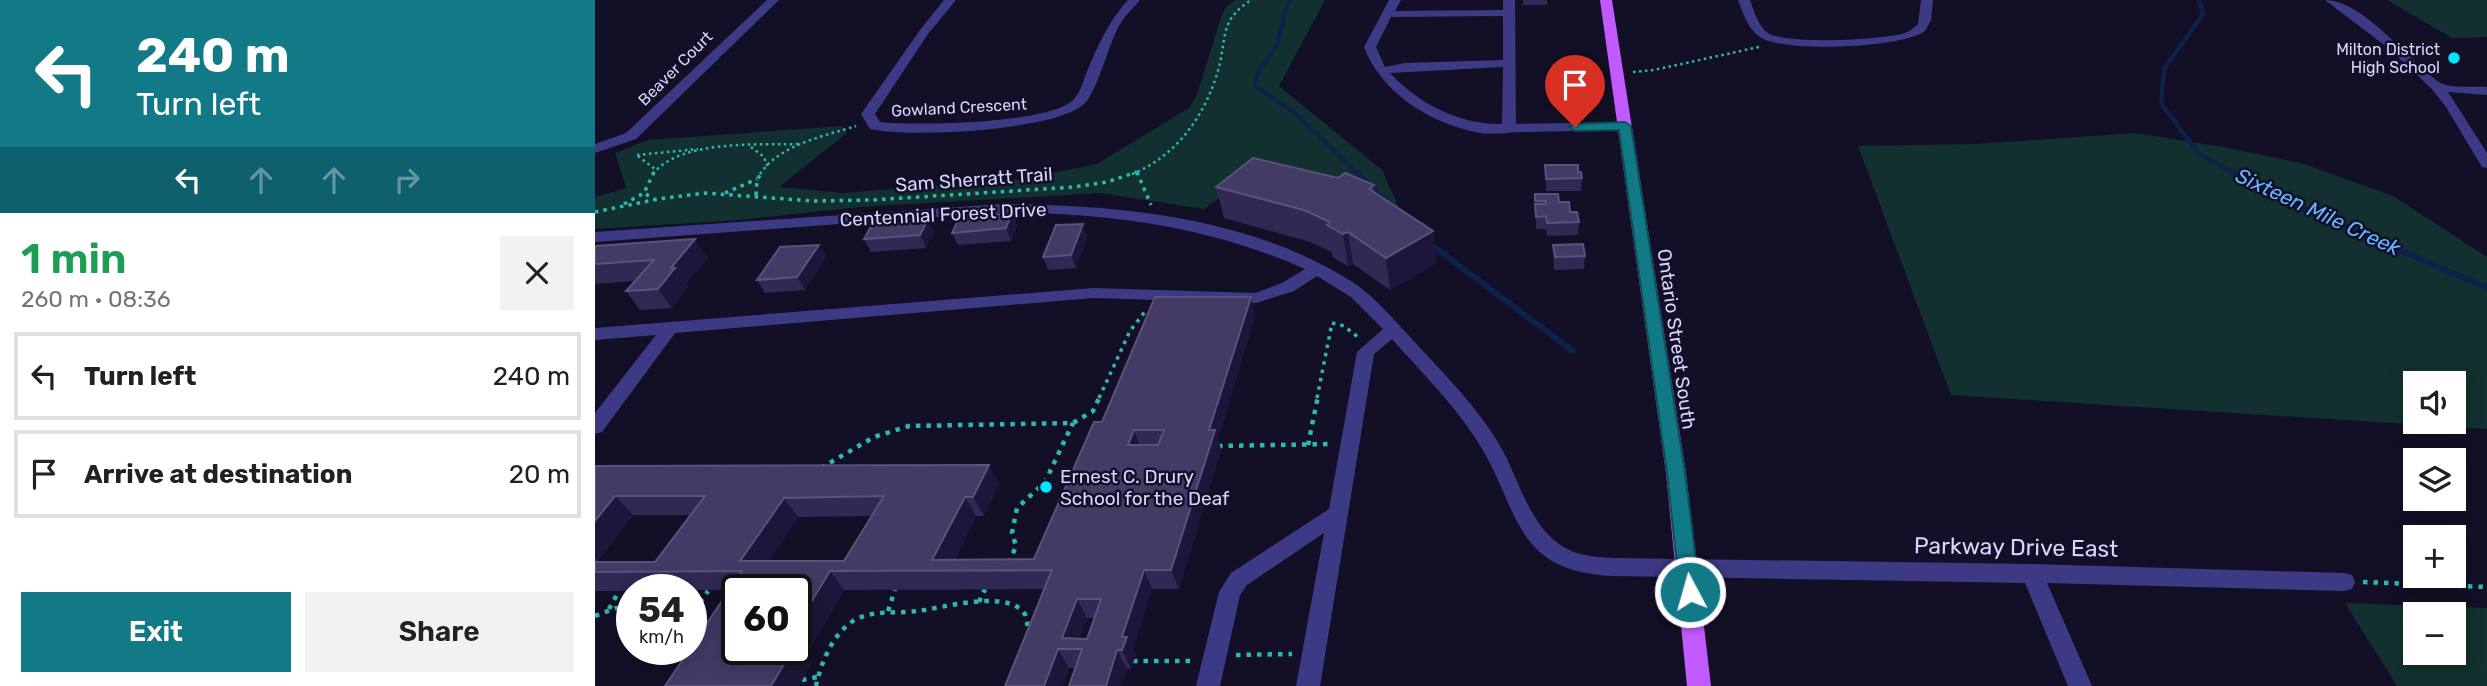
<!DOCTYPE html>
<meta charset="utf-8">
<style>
:root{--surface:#fff;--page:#f2f2f2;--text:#202124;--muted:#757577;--line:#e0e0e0;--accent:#127987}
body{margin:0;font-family:Rubik,sans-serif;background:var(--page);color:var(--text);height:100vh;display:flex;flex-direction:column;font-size:26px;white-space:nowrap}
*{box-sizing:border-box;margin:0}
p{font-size:23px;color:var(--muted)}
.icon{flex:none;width:38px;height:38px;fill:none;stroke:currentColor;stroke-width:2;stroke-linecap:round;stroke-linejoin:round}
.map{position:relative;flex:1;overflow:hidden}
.panel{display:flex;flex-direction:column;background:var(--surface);width:595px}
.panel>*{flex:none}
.hud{background:#127987;color:#fff;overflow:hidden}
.controls{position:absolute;left:1808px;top:371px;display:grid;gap:14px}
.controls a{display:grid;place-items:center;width:63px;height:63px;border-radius:0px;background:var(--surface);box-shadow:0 4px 18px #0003;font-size:35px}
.speed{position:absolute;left:21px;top:574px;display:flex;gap:14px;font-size:35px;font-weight:700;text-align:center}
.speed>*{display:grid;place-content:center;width:91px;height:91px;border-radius:50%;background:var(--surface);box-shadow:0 4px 18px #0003;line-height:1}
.speed small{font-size:18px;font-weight:400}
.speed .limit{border:4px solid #111;border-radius:10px;background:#fff;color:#111}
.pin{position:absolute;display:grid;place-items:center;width:60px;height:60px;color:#fff;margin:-72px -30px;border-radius:50% 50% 50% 0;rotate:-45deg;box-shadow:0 0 7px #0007}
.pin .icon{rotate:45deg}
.me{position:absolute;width:77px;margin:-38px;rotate:354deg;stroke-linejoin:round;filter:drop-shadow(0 0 5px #0008)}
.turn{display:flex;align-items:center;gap:24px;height:147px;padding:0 21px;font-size:32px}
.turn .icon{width:91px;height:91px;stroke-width:2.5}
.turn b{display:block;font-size:49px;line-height:60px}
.lanes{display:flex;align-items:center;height:66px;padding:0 21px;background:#0003;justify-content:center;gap:35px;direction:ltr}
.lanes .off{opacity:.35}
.round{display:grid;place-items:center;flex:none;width:74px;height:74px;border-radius:0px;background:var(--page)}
.head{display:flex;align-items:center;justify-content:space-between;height:119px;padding:0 21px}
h1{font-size:42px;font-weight:600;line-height:52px;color:#1e9e55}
.cta{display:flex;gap:14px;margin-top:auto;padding:14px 21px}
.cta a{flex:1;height:80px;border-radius:0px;background:var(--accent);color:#fff;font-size:28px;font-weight:600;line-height:80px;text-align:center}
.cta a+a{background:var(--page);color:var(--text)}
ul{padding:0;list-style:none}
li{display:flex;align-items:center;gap:21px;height:88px;margin:0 14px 10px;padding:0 7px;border:4px solid var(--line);border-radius:0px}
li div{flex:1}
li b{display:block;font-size:26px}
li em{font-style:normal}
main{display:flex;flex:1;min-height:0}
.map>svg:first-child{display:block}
</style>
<main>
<section class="panel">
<div class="hud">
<div class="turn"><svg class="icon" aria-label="left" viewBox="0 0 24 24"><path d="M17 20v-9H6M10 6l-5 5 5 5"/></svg><div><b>240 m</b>Turn left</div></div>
<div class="lanes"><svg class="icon" aria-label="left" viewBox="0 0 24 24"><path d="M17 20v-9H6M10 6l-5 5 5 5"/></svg><svg class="icon off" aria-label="ahead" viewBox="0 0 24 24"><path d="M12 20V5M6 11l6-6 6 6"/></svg><svg class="icon off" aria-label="ahead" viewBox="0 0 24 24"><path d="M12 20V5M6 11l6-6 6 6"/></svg><svg class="icon off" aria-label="right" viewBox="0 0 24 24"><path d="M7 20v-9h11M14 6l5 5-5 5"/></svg></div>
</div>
<div class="head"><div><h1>1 min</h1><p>260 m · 08:36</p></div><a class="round"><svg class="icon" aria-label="close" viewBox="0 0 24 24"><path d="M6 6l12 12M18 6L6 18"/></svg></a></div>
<ul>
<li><svg class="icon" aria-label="left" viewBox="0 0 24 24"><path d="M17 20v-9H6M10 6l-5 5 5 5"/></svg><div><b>Turn left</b></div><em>240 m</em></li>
<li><svg class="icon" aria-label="arrive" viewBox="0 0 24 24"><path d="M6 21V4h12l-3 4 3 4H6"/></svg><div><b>Arrive at destination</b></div><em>20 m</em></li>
</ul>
<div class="cta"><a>Exit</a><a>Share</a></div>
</section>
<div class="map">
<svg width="1892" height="686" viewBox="0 0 1892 686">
<rect width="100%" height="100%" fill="#130f26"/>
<path fill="#12302f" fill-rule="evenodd" d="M640 0H730L684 86 787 170 804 208 664 169 609 209 505 193 264 207 144 220 0 229V197L31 188 20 153 53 140 247 126 252 133 184 187 247 193 427 179 502 164 594 108 602 95 626 17 631 7Z
M1792 0H1892V37L1857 38Z
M1540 133 1628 147 1706 163 1798 196 1892 257V429L1356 395 1263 146 1381 144ZM1858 383V422H1820V383Z
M1750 603 1892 608V686H1802ZM1858 614V653H1820V614Z"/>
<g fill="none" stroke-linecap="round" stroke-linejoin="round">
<path stroke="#0c2248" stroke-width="4.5" d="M696 0 692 5 682 45 663 72 660 86 701 114 763 174
M1604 0 1608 14 1569 69 1566 103 1603 153 1640 174"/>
<path stroke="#0c2248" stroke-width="6" d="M761 172 793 204
M1637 172 1677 195 1892 288
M834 243 978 351"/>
<path stroke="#2fb8b0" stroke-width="2.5" stroke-dasharray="2.5 3.5" stroke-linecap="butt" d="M1038 72 1059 70 1164 47
M156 147 169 157 172 166
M42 155 103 149
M43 156 61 170
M58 174C85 139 167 145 207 144
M165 174C185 144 230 136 261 126
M537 174C580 157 609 117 622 74 633 40 622 22 656 0"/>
<path stroke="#2fb8b0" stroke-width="3.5" stroke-dasharray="3.5 5" stroke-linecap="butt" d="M59 172 49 193 61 200
M542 172 556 205
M130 193 162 179
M161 195 162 180 167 172
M29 204 49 193
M0 212 63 199 110 193 219 201 277 200 479 187 512 182 542 172
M504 398 535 331 552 309
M722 398 737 323 749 326 764 338"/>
<path stroke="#2fb8b0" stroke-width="4.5" stroke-dasharray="4.5 6" stroke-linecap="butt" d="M713 445 723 396
M623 446 738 444
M226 468 279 437 314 426 478 423 498 411 505 396
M414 563 421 546 417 533 422 508 450 482 478 423
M1768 582 1892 587
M384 602 390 589
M14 609 24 591
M96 611 111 616 113 625
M99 611 113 591
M293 611 300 590
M0 616 21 608 37 611
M641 655 697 654
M538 661H599
M207 680 222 677
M221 686C226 663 237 635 258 621 278 609 301 614 322 611 348 608 401 592 424 608 433 614 432 622 433 632"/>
<path fill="#3d3a85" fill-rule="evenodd" d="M172 0H184L41 139 0 153V144L31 133Z
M349 0H361L333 34 280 114 285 122C320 126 457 124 479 99 486 92 489 78 493 69 504 43 514 21 533 0H545C537 10 527 18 522 30 513 47 502 91 490 103 463 131 314 138 275 129L266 114 325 30Z
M794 0H806L800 11 908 10V0H920L921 124 1030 122 1037 126 1030 130C996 131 962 131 927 132 913 132 895 136 880 132 833 122 786 92 769 47ZM908 16V60L810 63 790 67 781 47 796 17ZM908 67 907 124C865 125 824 104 795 73Z
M1143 0H1155C1159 11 1163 26 1173 33 1193 45 1286 40 1310 33 1315 31 1319 28 1323 24L1326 0H1338L1336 20 1330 31C1309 48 1188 53 1165 37 1153 29 1148 13 1143 0Z
M1730 0C1768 0 1814 61 1844 82 1854 89 1879 86 1892 87V95L1853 92 1892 153V168L1887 167 1851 107 1836 88 1793 48Z
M407 204C527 205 656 217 759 283 781 298 798 319 816 338 847 372 880 404 904 444 922 474 931 516 959 540 976 555 995 557 1018 558L1437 564 1749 573 1757 575 1760 582 1757 589 1749 591 1452 583 1497 686H1473L1430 583 1018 576C915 571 926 508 881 439 857 402 826 372 797 339L779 354 725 686H701L729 533 652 585 645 595 625 686H601L624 592 636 573 734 509 762 352 788 329 756 297 722 276 699 291 661 303 499 298 80 333 7 432 0 434V413L61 335 0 340V328L499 288 660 293 687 283 710 269C610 225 515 214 407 212L0 242V232Z"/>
<path fill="#c25bff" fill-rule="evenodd" d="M1005 0H1017L1091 473 1116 686H1092L1071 473Z"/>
</g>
<path fill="#312854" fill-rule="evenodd" d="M928 0H952V5H928Z
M950 165 983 172 987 178 986 191H951Z
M743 178 779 185 780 192 838 231 841 263 795 290 758 264 753 266 737 257V252L715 242 629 218 621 187Z
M940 194 964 202 975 212 984 222 983 235 952 236 951 229H941Z
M417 213 422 226 416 241 363 245 357 233Z
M333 219 339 232 331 248 276 252 269 239Z
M492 236 481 268 453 270 448 257Z
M224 245 231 257 210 290 170 293 162 280Z
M958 245 990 256 989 269 959 270Z
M0 246 113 258 91 284 93 287 77 308 45 310 31 291 40 281 0 284Z
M656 297 660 316 623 439 626 449 584 589H557L538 649 541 655 536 669 474 668 467 686 450 589 249 590 211 656 217 662 204 686H70L134 590H37V591H0V466L394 465 404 484 389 516H381L359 560 439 559 507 422ZM38 515H95L60 562H1ZM277 516 249 561H174L203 517ZM492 618H499L492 639H484Z"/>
<path fill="#1d163a" d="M417 213 422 226 416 241 411 228Z
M333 219 339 232 331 248 325 235Z
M488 224 492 236 481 268 476 255Z
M838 231 841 263 795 290 791 258Z
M753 232 758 264 753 266 748 234Z
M100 239 113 258 91 284 93 287 77 308 63 289 76 268Z
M224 245 231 257 210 290 202 277Z
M656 297 660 316 623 439 626 449 584 589 576 570 614 430Z
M539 430 546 449 533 445Z
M394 465 404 484 389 516 378 497Z
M20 496 38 515 0 562V521Z
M370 497 381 516 353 571 337 560Z
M189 498 203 517 161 580 145 561Z
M549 570 557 589 538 649 541 655 536 669 527 650V637Z
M235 571 249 590 211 656 217 662 204 686H176L196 649H201V627Z
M482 599 492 618 480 649 467 638Z
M463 649 474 668 467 686H449Z
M522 650 532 669 526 686H511Z"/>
<path fill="#433a66" stroke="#5a527e" stroke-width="2" fill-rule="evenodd" d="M658 158 743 178 750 173 779 185 774 189 838 231 791 258 753 232 748 234 732 225 735 222 709 210 621 187Z
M950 165H983V172H986L987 178 951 179Z
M940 194H963L964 202H974L975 212H982L984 222 952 223 951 216 941 217 940 204H951V201H940Z
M417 213 411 228 357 233 364 218Z
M333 219 325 235 269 239 278 223Z
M488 224 476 255 448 257 461 225Z
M100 239 76 268H80L63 289 31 291 59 260 0 264V246Z
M988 244 990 256 960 257 958 245Z
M224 245 202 277 162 280 185 247Z
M560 297H656L614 430H620L576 570H549L527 637H532L527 650H522L511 686H474L487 649H463L449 686H410L457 570 235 571 201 627V590H142V649H198L176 686H70L95 649H96V647L147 571 0 572V562H60L110 496H20L0 521V466L394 465 378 497H370L337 560 439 559 499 422H507ZM539 430H569L563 445H533ZM289 496 249 561H145L189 498ZM482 599H506L492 639 467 638Z"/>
<path fill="#127987" stroke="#0c4f58" stroke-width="2" d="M1030 122 1036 126 1090 473 1105 592 1102 598 1095 601 1088 598 1085 592 1072 473 1024 130 980 131 974 127 980 124Z"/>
<g fill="#00e5ff" stroke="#130f26" stroke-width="2.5">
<circle cx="1859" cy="58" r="7"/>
<circle cx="451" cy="487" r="7"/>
</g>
<g text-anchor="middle" stroke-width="5" stroke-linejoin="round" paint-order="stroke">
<g font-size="16" fill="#d9d4ff" stroke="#130f26" text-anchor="end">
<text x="1845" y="55">Milton District<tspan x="1845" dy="18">High School</tspan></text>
</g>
<g font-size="16" fill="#d9d4ff" stroke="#130f26">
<text transform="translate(80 68) rotate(-45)" y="6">Beaver Court</text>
<text transform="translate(364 107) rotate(-3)" y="6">Gowland Crescent</text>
</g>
<g font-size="19" fill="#d9d4ff" stroke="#130f26">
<text transform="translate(379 179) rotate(-4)" y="7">Sam Sherratt Trail</text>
<text transform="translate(348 214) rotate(-3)" y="7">Centennial Forest Drive</text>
<text transform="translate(1082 339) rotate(82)" y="7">Ontario Street South</text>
</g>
<g font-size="19" fill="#d9d4ff" stroke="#130f26" text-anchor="start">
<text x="465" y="483">Ernest C. Drury<tspan x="465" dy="22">School for the Deaf</tspan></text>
</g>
<g font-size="21" font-style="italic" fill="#62b6ff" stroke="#130f26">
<text transform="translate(1723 212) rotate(25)" y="7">Sixteen Mile Creek</text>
</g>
<g font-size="23" fill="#d9d4ff" stroke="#130f26">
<text transform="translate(1421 547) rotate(1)" y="8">Parkway Drive East</text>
</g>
</g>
</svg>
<div class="controls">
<a><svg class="icon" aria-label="sound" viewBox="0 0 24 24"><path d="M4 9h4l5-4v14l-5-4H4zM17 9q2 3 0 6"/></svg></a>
<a><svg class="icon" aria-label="layers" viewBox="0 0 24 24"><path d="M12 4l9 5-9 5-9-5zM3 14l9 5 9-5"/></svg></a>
<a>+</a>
<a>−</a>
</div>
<div class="speed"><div>54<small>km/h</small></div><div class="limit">60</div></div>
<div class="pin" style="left:980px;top:127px;background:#d93025"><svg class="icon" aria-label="arrive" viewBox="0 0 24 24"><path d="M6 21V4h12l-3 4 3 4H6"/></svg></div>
<svg class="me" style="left:1095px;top:592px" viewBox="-20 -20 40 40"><circle r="17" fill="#127987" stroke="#fff" stroke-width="3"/><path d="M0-11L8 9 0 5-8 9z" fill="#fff"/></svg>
</div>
</main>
